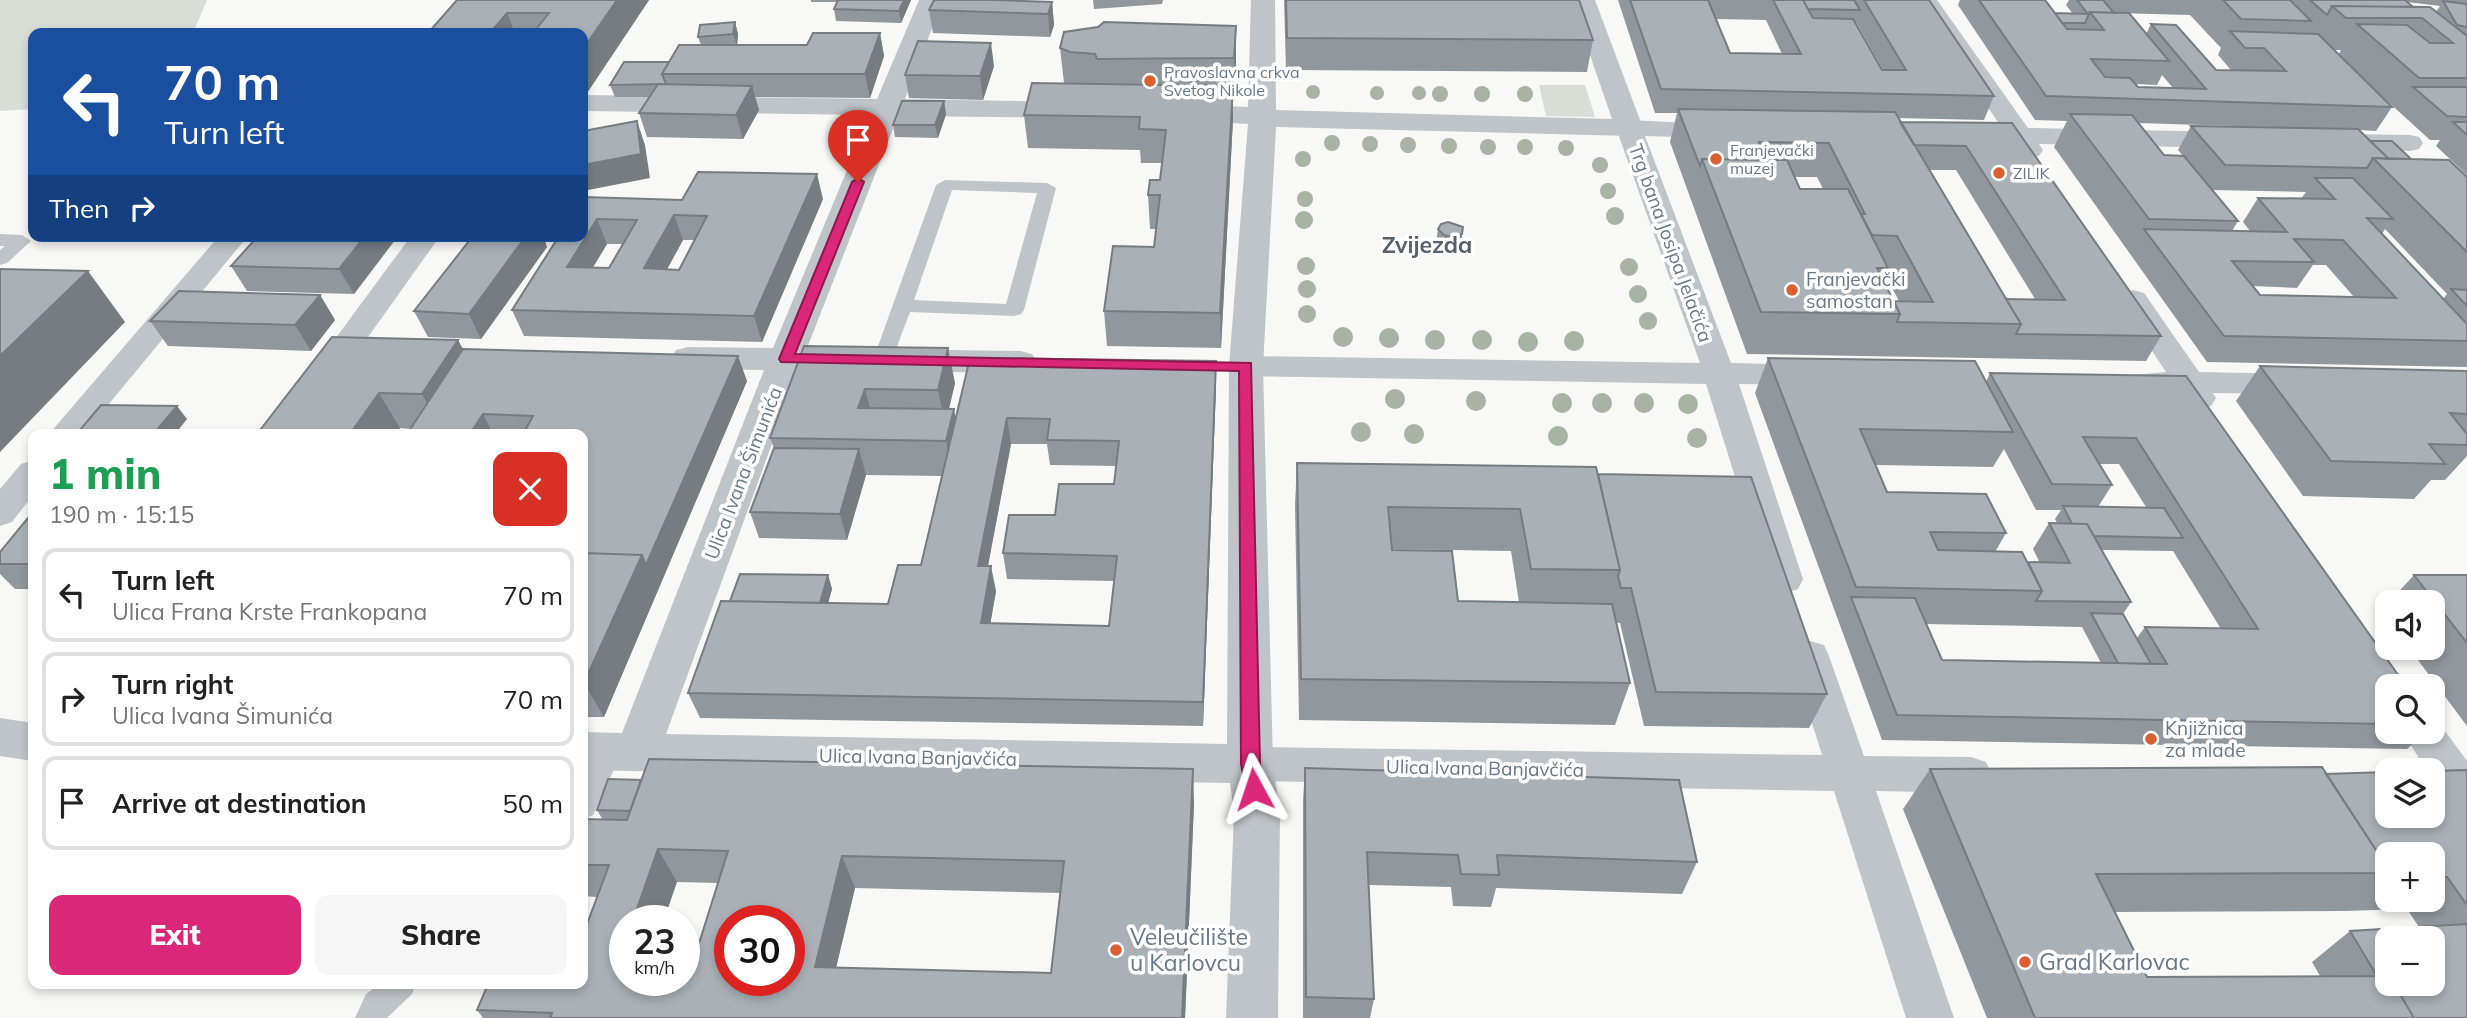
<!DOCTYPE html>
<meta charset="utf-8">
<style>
:root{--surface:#fff;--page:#f6f6f6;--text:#222;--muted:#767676;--line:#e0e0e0;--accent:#db2777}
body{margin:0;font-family:Mulish,sans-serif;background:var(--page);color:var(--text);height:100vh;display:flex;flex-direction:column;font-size:26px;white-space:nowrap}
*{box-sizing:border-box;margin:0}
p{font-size:23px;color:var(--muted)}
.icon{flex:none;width:38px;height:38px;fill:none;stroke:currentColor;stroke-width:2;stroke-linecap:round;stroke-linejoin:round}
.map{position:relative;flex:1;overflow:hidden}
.sheet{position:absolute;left:28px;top:429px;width:560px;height:560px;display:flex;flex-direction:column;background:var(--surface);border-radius:14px;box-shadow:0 4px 10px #0003}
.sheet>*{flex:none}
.hud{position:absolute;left:28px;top:28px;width:560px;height:214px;border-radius:14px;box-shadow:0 4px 10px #0003;background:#1a4fa0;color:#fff;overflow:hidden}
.tools{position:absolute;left:2375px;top:590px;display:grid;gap:14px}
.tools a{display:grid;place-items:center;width:70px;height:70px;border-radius:14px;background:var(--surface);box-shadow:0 4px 10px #0003;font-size:35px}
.speed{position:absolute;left:609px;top:905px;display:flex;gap:14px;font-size:35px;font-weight:700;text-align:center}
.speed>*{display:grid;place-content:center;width:91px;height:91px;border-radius:50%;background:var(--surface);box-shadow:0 4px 10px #0003;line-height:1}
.speed small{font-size:18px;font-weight:400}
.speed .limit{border:10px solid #d22;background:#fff;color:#111}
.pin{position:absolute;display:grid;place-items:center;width:60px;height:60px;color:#fff;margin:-72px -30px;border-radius:50% 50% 50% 0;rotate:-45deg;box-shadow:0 0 7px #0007}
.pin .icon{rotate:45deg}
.me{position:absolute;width:77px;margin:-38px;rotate:355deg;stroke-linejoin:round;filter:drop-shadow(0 0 5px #0008)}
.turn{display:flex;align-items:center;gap:24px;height:147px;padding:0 21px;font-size:32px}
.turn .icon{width:91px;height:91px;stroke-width:2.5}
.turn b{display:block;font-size:49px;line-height:60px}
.then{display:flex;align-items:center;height:66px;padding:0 21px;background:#0003;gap:14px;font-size:26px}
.round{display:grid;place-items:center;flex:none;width:74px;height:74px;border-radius:14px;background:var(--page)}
.summary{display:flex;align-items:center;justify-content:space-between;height:119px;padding:0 21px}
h1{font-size:42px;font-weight:800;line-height:52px;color:#1e9e55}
.button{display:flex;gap:14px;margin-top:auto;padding:14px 21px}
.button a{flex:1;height:80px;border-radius:14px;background:var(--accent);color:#fff;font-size:28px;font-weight:800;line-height:80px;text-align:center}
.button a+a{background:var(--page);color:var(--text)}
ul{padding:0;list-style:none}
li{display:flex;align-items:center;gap:21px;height:94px;margin:0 14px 10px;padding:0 7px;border:4px solid var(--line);border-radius:14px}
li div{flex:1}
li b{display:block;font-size:26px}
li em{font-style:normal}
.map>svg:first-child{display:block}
</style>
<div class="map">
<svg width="2467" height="1018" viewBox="0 0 2467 1018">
<rect width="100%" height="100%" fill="#f8f8f6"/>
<path fill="#d8ddd5" d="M0 0H207L193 33H33V109L0 111Z
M1539 85H1585L1595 117 1546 116Z"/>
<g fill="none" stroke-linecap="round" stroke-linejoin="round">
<path fill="#bfc4c8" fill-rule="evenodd" d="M945 180 1047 183 1056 188 1024 310 1021 314 1014 316 910 312 890 365H876L873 360 936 185ZM952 190 1037 193 1006 304 914 300Z
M0 234 22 235 31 241 7 263 0 265V250L5 246H0Z
M609 741 618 744 622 752 593 815 583 819V779L600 744Z
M379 984H416L412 994 387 1018H355L366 994Z"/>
<path fill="#bfc4c8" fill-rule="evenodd" d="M1915 0H1937L2028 128 2230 132 2239 134 2243 140 2239 146 2230 148 2039 144 2043 150 2039 156 2030 158 2021 156 2012 143 1965 140 1961 135 1965 130 2002 128Z
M1629 120 1728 125 1732 130 1728 135 1719 138 1645 136 1731 363 1809 365 1820 368 1825 375 1820 382 1809 385 1739 384 1803 579 1798 589 1785 593 1772 589 1767 579 1706 384 1246 376 1235 373 1230 366 1235 359 1246 356 1700 363 1616 128 1620 123Z
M2345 134 2410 135 2419 137 2423 143 2419 149 2410 151 2336 148 2332 142 2336 136Z
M219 236H248L84 434H49Z
M411 236H440L299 434H265Z
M2133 290 2144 293 2199 372 2296 374 2307 377 2312 384 2307 391 2296 394 2213 393 2216 398 2211 406 2200 409 2189 406 2180 393 2145 392 2134 389 2129 382 2134 375 2166 372 2118 299 2122 293Z
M33 460V495L12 522 0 526V489L21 464Z
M1810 641 1824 645 1829 656 1864 756 1971 757 1986 762 1992 775 1986 788 1971 793 1876 791 1954 1018H1906L1834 791 1250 781 1235 776 1229 764 1235 752 1250 747 1822 755 1791 656 1796 645Z
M2432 718 2437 720 2467 761V813C2450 807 2432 789 2432 770H2426L2403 732H2432Z"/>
<path fill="#bfc4c8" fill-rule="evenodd" d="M919 0H943L905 99 1078 102 1088 104 1092 110 1088 116 1078 118 898 116 807 348 1020 351 1032 354 1037 362 1032 370 1020 373 799 370 666 734 1227 744 1229 366 1248 124 1180 120 1170 118 1166 112 1170 106 1180 104 1248 107 1251 0H1275L1276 110 1612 119 1571 0H1595L1643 128 1639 134 1629 136 1276 127 1263 366 1273 764 1280 813 1278 1018H1226L1234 813 1230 783 583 770V732L622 733 764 370 688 369 676 366 671 358 676 350 688 347 773 348 870 115 583 111V95L877 99Z
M0 718 33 723V761L0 756Z"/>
</g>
<g fill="#a8b2a5">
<circle cx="1313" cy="92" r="7"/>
<circle cx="1377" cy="93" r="7"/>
<circle cx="1419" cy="93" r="7"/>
<circle cx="1440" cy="94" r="8"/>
<circle cx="1482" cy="94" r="8"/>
<circle cx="1525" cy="94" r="8"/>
<circle cx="1332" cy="143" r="8"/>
<circle cx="1370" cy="144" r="8"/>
<circle cx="1408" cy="145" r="8"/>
<circle cx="1449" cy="146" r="8"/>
<circle cx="1488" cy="147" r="8"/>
<circle cx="1525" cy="147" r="8"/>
<circle cx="1566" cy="148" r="8"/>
<circle cx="1303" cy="159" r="8"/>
<circle cx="1600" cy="165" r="8"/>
<circle cx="1608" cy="191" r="8"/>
<circle cx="1305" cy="199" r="8"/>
<circle cx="1615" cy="216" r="9"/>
<circle cx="1304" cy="220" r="9"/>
<circle cx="1306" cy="266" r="9"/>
<circle cx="1629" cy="267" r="9"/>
<circle cx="1307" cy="289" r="9"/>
<circle cx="1638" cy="294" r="9"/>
<circle cx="1307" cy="314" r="9"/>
<circle cx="1648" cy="321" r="9"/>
<circle cx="1343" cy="337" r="10"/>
<circle cx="1389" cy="338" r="10"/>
<circle cx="1435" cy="340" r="10"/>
<circle cx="1482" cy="340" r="10"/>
<circle cx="1574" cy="341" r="10"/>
<circle cx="1528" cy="342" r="10"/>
<circle cx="1395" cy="399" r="10"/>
<circle cx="1476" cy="401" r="10"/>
<circle cx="1562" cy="403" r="10"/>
<circle cx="1602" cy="403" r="10"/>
<circle cx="1644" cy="403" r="10"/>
<circle cx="1688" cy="404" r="10"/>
<circle cx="1361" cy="432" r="10"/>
<circle cx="1414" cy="434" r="10"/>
<circle cx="1558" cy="436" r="10"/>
<circle cx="1697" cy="438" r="10"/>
</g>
<path fill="#91989d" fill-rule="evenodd" d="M457 0H649L585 96H583V33H428Z
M811 0H911L901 23 836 21 834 9 837 2H811Z
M1093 0H1163L1162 4 1094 9Z
M1284 0H1579L1593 40 1587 72 1286 70Z
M1618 0H1929L1994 96 1984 120 1898 118 1900 122 2012 123 2161 336 2146 361 1747 354 1670 142 1677 113H1655ZM1716 19 1766 20 1782 54 1730 53ZM1855 22H1856L1883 70H1882ZM1929 170H1956L2035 299H2006ZM1795 177H1817L1823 189H1800ZM1885 275 1899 301H1894L1883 280Z
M1960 0H2045L2055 13 2073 14 2066 5 2069 0H2467V175L2436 146 2440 140H2430L2385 99 2392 107 2376 131 2360 130 2370 141 2411 159 2467 177V367L2207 362 2054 147 2067 121 2035 120 1958 5ZM2407 2 2440 6 2436 12 2413 7ZM2114 13 2190 15 2221 48 2218 55 2231 70H2216L2151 24 2146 34ZM2334 50H2341L2339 54ZM2162 75 2173 88 2138 87 2135 84 2157 85ZM2138 123 2265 127 2191 126 2178 150 2183 156 2164 155ZM2212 190 2306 192 2301 199 2258 198 2243 222 2250 231H2232L2238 221ZM2385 229 2447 294 2443 299 2382 234ZM2313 265H2326L2354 297 2260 295 2253 286 2297 288Z
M1003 1 1052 2 1054 25 1050 37 933 33 929 10Z
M735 22 738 34 737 45H807L880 33 884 56 870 98 755 97 759 110 743 139 647 137 639 113 649 97H615L610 85 669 62 701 45 698 37Z
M1236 26V65L1234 98H1233V119L1221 348 1107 346 1104 311 1154 247 1156 229H1150L1148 195 1160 180 1162 163H1141L1140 150 1028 148 1024 115 1064 83 1060 48Z
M994 66 983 100 909 98 905 75Z
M944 101 946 114 938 138 895 137 893 125Z
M583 199H823L762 342 524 336 512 310ZM683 240H695L679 270 667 269ZM607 244H623L609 268 593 267Z
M1438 229 1462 234 1461 247 1450 250 1442 248 1436 242Z
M398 236 354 294 247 291 231 266Z
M473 236H543L547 247 481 339 428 337 414 311Z
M320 295 335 320 311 351 168 346 150 321Z
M458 340 463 349 747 381 604 717H583V434H407L411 429 400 428 396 434H257Z
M804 346 955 383 949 409 955 419 1216 386 1203 726 700 718 688 693 730 601 828 575 832 589 828 603 888 604 921 565 942 476 866 475 847 540 759 538 750 512 774 448 770 438ZM1011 444H1047L1050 465 1116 466 1114 484 1003 553 1007 579 1114 581 1109 626 990 624 996 591 988 566Z
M1768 358 1986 382 1990 373 2186 376 2387 686V732H2426L2407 749 1882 740 1755 393ZM2004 449 2036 510H2061L2055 519 2057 523H2049L2033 549 2040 563 2028 562 1995 552 2006 533 1887 492 1876 465 1993 467ZM2099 464H2119L2146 507H2098L2112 485ZM2102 550 2173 551 2221 629 2145 627 2136 639 2123 614 2131 602ZM1926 624 2082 627 2101 663 1942 660Z
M2260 366 2467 371V456L2445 480H2431L2414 499 2303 496 2236 401Z
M1297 463 1598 474 1827 694 1809 728 1644 726 1620 623H1616L1630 683 1615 725 1299 720 1295 505ZM1392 549 1511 551 1519 602 1458 601Z
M33 513V589H15L0 574V552Z
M2414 575H2467V726L2409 648H2432V602H2389Z
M2387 604V618L2381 610Z
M1305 768 1697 862 1682 894 1496 888 1491 907 1453 906 1451 887 1369 885 1374 999 1370 1018H1303V801Z
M1930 769 2326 774 2467 770V1018H1987L1903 809ZM2387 854H2432V900H2387ZM2407 909 2419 927 2350 931 2312 962 2320 976 2147 977 2115 912 2344 911Z
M1194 803 1185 1018H483L477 1010 583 984 597 897 583 896V819L603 820 597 810ZM677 882 718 883 691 969 625 980ZM855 888 1061 893 1051 973 836 968Z"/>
<path fill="#767c80" d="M617 0H649L585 96 583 90V49Z
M904 0H911L901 23 899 11Z
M1052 2 1054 25 1050 37 1048 14Z
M507 13 515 33H490Z
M735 22 738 34 737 46 733 34Z
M1236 26V65L1234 98V58Z
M880 33 884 56 870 98 865 74Z
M991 43 994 66 983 100 980 76Z
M752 86 759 110 743 139 736 115Z
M1233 86V119L1221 348 1220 313Z
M944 101 946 114 938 138 935 125Z
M637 121 645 145 650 178 583 191V165Z
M817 174 823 199 762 342 754 316Z
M674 215 683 240 654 293 644 268Z
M597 219 607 244 578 292 567 267Z
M1462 234 1461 247 1450 250 1452 237Z
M365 236H398L354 294 339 269Z
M526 236H543L547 247 481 339 469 314Z
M88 271 125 322 0 452V356Z
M320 295 335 320 311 351 295 325Z
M458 340 476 375 442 430 422 394Z
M948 348 955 383 945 425 938 390Z
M738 356 747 381 604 717 584 683 642 555Z
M1216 361V386L1203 726V702Z
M865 389 874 424 858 408Z
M379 393 400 428 396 434H350Z
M177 406 187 419 175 434H154Z
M954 409 960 445 953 476 946 441Z
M483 414 493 434H470Z
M1007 418 1011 444 983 591 978 566Z
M859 449 866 475 847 540 840 514Z
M991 566 996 591 986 649 981 623Z
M828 575 832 589 821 628 816 615Z
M1193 769 1194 803 1185 1018H1182Z
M658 849 677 882 664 920H633Z
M842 856 855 888 829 997 815 967Z
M625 945V979L617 968Z"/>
<path fill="#a9b1b7" stroke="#767c80" stroke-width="2" fill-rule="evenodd" d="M457 0H617L583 49V33H533L549 13H507L490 33H428Z
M838 0H904L899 11 834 9Z
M934 0H993L1052 2 1048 14 929 10Z
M1286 0H1579L1593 40 1287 38Z
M1630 0H1708L1730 53 1801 54 1773 0H1803L1813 18 1853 19 1882 70H1906L1864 0H1929L1994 96 1661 89Z
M1803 0H1854L1860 10 1808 9Z
M1979 0H2045L2067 29 2104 30 2090 12 2129 13 2169 61 2091 59 2105 77 2130 78 2138 87 2206 89 2151 24 2176 25 2216 70 2286 71 2264 48H2245L2230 31 2318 34 2392 107 2046 96Z
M2077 0H2103L2114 13 2090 12 2085 23H2062L2055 13 2088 14Z
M2223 0H2290L2311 21 2241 19Z
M2310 0H2405L2413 7 2332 6 2327 15Z
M2443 1 2467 4V27L2457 25Z
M2332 6 2430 7 2467 36V78H2419L2357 24 2407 25 2430 43H2453L2422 18H2346Z
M735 22 733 34 698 37 700 25Z
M1104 22 1236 26 1234 58 1097 59 1095 54 1070 52 1060 48 1064 32 1098 27Z
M813 33H880L865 74H662L679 45H807Z
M918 41 991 43 980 76 905 75Z
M624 62H669L662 74 666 84 610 85Z
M1032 83 1233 86 1220 313 1104 311 1113 246 1154 247 1160 195H1148L1150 180H1160L1166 130 1139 129 1140 117 1024 115Z
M658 84 752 86 736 115 639 113Z
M2413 87H2467V117L2447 116Z
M902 101H944L935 125H893Z
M1678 109 1895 112 2021 324 1897 322 1900 314 1894 301 1933 302 1897 236 1872 235 1861 214H1865L1829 143 1759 142 1767 160 1702 159 1700 166Z
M2070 114 2132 115 2164 155 2184 156 2238 221 2149 219Z
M637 121 641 154 583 165V131Z
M1900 122 2012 123 2161 336 2016 334 2021 324 2006 299 2065 300 1966 146 1914 145Z
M2453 122H2467V135Z
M2191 126 2358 129 2389 159 2373 158 2367 168 2225 165Z
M2370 141H2392L2411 159H2389Z
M2373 158 2449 160 2467 177V252Z
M1702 159 1787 160 1800 189H1848L1888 268H1877L1900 314 1761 312Z
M698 172 817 174 754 316 512 310 559 236H583V199L584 197 682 200ZM674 215 707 216 679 270 644 268ZM597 219 637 220 609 268 567 267Z
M2315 178H2353L2393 219 2367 218 2467 324V341L2224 336 2144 229 2287 232 2258 198 2335 199ZM2294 239 2343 240 2396 298 2260 295 2232 261 2314 262Z
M1448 222 1463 227 1462 234 1452 237 1444 235 1438 229 1441 224Z
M258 236H365L339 269 231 266Z
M473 236H526L469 314 414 311Z
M0 269 88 271 0 356Z
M2451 289 2467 290V306Z
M179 291 320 295 295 325 150 321Z
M332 337 458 340 422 394 379 393 350 434H257Z
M804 346 948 348 938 390 865 389 858 408 954 409 946 441 770 438Z
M463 349 738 356 646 565 642 555 583 553V434H523L533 416 483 414 470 434H407Z
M970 358 1216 361 1203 702 688 693 721 601 888 604 898 565H921ZM1007 418 1050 419 1047 440 1119 441 1114 484H1059L1055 515H1009L1003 553 1117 556 1109 626 981 623 991 566H978Z
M1768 358 1975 361 2013 432 1860 429 1887 492 1986 494 2006 533 1930 532 1938 550 2022 552 2042 591 1856 587Z
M2260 366 2467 371V414L2450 413 2467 434V445L2429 444 2445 464 2331 461Z
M1990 373 2186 376 2406 686H2387V724L1897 715 1851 597 1915 598 1942 660 2167 664 2145 627 2258 629 2136 438 2083 437 2112 485 2052 484Z
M101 405 177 406 156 431 80 430Z
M66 430 213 431 211 434H62Z
M774 448 859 449 840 514 750 512Z
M1297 463 1596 467 1620 570 1531 569 1520 509 1388 507 1392 550 1452 551 1458 601 1612 604 1630 683 1301 679Z
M1598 474 1751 477 1827 694 1656 692 1631 588H1621L1618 576 1620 570Z
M2063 506 2164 508 2183 538 2094 536 2087 524H2072Z
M32 513H33V564H0V552Z
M2049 523 2087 524 2131 602 2036 601 2042 591 2028 562 2070 563Z
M583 553 642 555 584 683H583Z
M740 574 828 575 820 603 730 601Z
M2414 575H2467V643Z
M2091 613 2123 614 2151 664 2118 663Z
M649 759 1193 769 1182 1018H550L552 1013 477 1010 488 984H583V935L609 865H583V819L627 820ZM658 849 728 851 691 969H684V980H625V968H617L625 945V920H633ZM842 856 1064 861 1051 973 815 967ZM730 920H789V980H730Z
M2322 767 2387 867V873L2096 874 2147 977 2387 976V984H2394L2414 1018H2035L1930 769Z
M1305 768 1679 780 1697 862 1497 855 1499 875 1461 874 1458 855 1367 852 1374 999 1306 997Z
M2467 770V905L2447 877H2432V854H2387V867L2326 774 2387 772V816H2432V771Z
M608 779 641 780 630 811 597 810Z
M2467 924V1018H2414L2394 984H2432V938H2387V976H2377L2350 931Z"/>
<path fill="#db2777" stroke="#8e194d" stroke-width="2" d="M858 178 864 182 795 354 1251 363 1260 764 1263 789 1260 795 1254 797 1247 795 1241 764 1239 371 781 362 779 359 852 182Z"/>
<g fill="#dc5f32" stroke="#fff" stroke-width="2.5">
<circle cx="1150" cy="81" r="7"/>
<circle cx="1716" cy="159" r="7"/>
<circle cx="1999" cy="173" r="7"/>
<circle cx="1792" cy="290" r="7"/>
<circle cx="2151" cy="739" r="7"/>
<circle cx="1116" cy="950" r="7"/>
<circle cx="2025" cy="962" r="7"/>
</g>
<g text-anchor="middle" stroke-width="7" stroke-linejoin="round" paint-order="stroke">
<g font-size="16" fill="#697886" stroke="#fff" text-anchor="start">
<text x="1164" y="78">Pravoslavna crkva<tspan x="1164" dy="18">Svetog Nikole</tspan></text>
<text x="1730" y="156">Franjevački<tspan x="1730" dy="18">muzej</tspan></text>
<text x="2013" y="179">ZILIK</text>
</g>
<g font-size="19" fill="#697886" stroke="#fff">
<text transform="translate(1671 243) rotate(70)" y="7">Trg bana Josipa Jelačića</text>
<text transform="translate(743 473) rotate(-69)" y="7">Ulica Ivana Šimunića</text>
<text transform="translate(918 757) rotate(1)" y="7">Ulica Ivana Banjavčića</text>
<text transform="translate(1485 768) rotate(1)" y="7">Ulica Ivana Banjavčića</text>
</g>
<g font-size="19" fill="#697886" stroke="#fff" text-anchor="start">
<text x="1806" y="286">Franjevački<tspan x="1806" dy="22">samostan</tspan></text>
<text x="2165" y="735">Knjižnica<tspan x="2165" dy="22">za mlade</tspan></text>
</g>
<g font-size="23" font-weight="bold" fill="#56616b" stroke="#fff">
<text x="1427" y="253">Zvijezda</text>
</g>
<g font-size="23" fill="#697886" stroke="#fff" text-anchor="start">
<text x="1130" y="945">Veleučilište<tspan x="1130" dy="26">u Karlovcu</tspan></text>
<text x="2039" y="970">Grad Karlovac</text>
</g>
</g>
</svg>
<div class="tools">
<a><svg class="icon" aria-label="sound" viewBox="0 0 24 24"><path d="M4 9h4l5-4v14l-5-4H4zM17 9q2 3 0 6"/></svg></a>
<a><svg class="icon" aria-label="search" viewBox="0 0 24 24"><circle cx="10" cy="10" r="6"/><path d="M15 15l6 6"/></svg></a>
<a><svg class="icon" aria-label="layers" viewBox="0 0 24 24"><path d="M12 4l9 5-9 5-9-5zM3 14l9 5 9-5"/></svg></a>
<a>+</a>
<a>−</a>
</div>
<div class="speed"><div>23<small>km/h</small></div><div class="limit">30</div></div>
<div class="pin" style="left:858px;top:182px;background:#d93025"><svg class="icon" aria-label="arrive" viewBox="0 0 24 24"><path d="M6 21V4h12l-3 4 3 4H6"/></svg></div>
<svg class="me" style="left:1254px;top:789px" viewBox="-20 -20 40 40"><path d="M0-17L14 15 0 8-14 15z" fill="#db2777" stroke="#fff" stroke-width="4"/></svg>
<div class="hud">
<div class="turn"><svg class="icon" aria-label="left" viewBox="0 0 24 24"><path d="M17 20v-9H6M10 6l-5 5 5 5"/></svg><div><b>70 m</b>Turn left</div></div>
<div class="then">Then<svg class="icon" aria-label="right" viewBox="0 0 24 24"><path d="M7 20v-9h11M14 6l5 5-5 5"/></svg></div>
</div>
<section class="sheet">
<div class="summary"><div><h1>1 min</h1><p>190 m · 15:15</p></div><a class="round" style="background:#d93025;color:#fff"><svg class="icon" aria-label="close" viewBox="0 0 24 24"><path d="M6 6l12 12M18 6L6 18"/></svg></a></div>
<ul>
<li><svg class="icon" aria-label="left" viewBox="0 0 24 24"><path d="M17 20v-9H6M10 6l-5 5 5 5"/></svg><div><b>Turn left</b><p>Ulica Frana Krste Frankopana</p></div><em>70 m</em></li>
<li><svg class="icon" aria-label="right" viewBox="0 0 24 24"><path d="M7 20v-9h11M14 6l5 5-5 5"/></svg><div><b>Turn right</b><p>Ulica Ivana Šimunića</p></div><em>70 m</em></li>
<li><svg class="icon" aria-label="arrive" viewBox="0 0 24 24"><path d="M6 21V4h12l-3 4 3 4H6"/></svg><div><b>Arrive at destination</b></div><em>50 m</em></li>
</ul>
<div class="button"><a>Exit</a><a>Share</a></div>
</section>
</div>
